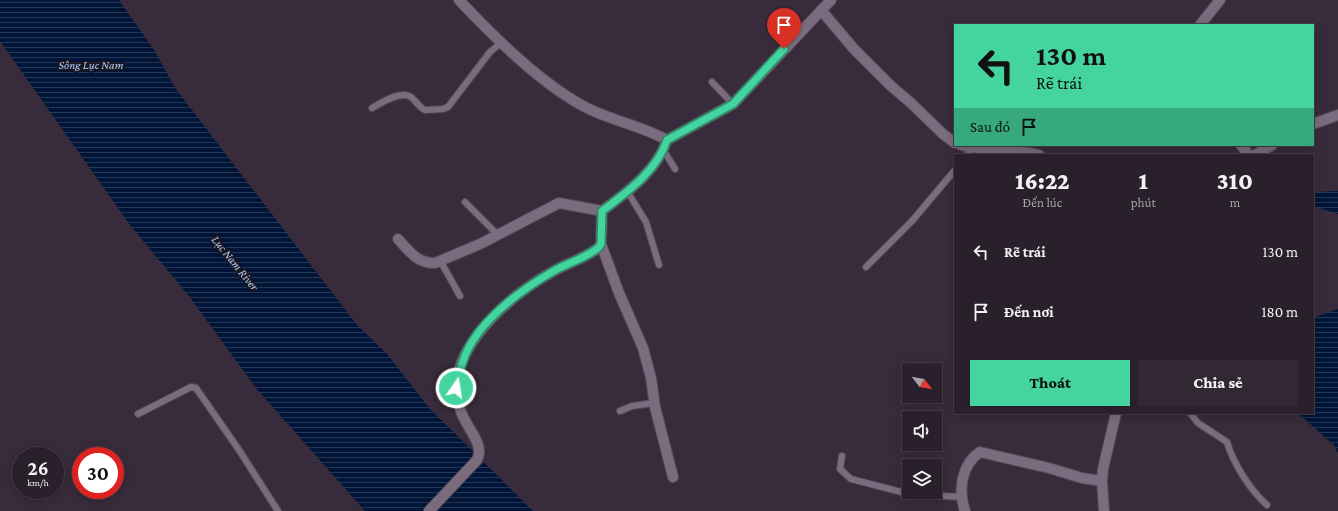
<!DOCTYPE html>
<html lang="vi">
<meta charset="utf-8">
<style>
:root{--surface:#2a202c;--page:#322834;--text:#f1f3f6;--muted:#a5a3a9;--line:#463e48;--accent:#44d49f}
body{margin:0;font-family:"Crimson Pro",serif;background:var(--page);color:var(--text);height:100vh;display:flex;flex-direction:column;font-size:15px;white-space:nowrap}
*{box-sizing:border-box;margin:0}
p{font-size:13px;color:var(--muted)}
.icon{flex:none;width:22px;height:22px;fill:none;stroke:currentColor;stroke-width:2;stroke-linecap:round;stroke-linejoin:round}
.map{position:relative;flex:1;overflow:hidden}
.side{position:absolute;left:954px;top:154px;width:360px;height:260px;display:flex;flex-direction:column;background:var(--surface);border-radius:0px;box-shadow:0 2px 10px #0003,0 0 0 1px var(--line)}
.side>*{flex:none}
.guide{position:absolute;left:954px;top:24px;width:360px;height:122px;border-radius:0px;box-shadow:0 2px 10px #0003,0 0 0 1px var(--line);background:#44d49f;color:#111;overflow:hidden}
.needle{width:26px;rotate:121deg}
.buttons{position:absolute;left:902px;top:363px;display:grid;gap:8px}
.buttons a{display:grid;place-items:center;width:40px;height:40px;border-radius:0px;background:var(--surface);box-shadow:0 2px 10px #0003,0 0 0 1px var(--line);font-size:20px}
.speed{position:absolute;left:12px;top:447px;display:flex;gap:8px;font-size:20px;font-weight:700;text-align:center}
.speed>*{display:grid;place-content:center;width:52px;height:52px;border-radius:50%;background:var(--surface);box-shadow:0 2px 10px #0003,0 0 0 1px var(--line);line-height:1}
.speed small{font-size:10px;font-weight:400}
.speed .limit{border:6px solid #d22;background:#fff;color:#111}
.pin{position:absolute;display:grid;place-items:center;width:34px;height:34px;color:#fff;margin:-41px -17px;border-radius:50% 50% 50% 0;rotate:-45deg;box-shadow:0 0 4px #0007}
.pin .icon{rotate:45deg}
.me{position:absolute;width:44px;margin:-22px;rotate:13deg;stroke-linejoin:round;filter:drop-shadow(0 0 3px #0008)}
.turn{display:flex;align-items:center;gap:14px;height:84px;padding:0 16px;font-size:18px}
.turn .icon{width:52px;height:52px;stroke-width:2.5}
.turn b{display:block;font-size:28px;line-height:34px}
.then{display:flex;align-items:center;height:38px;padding:0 16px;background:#0003;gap:8px;font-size:15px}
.eta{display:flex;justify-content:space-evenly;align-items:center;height:68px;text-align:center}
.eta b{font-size:24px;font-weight:800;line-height:28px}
.cta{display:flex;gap:8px;margin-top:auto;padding:8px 16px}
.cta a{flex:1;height:46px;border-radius:0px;background:var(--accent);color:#111;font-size:16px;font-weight:800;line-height:46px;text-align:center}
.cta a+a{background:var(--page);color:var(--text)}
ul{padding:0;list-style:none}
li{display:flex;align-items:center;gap:12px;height:60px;padding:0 16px}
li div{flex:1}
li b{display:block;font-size:15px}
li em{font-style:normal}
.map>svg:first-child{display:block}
</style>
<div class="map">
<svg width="1338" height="511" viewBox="0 0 1338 511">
<defs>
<pattern id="water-rules" width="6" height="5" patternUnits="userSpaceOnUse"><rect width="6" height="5" fill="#001537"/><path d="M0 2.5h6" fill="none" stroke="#253754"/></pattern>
</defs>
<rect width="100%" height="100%" fill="#382b3b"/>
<path fill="url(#water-rules)" d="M0 0H119L154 50 175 88 357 325 387 354 429 408 533 511H365L256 388 189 296 130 225 0 41Z
M1338 191V214L1313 206V192Z
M1338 309V454L1335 446 1298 413H1313V318Z"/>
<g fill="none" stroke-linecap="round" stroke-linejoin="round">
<defs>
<path id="service" d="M712 82 733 104
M372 108C381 103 401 90 411 97 416 101 419 107 425 110L443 109 448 107 490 52 502 42
M664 151 675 169
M967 155 972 148
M627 191 646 222 659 265
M465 202 498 235
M441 262 460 296
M866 267 912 221 955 170
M620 411 632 406 654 403
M1190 413 1198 423 1227 442C1233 463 1250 490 1267 505
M138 414 187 389 191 387 196 388 239 450 278 511
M842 456 840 469 851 479 909 494 961 497"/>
<path id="minor" d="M459 0C494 37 542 85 587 108 613 121 642 126 667 140
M821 10 854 49 891 86 911 103 943 134 955 143
M1200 25 1220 0
M1313 124 1338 115
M961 145C987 152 1013 149 1039 155
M1241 145 1249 155
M1255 155 1272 145
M398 239C409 251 418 264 435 263L480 244 559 203 602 211
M601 244 619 293 643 348 651 378 655 407 673 477
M429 511 477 460C486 443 463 425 460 408 459 401 456 393 456 387 459 338 513 294 552 272 567 263 584 259 598 248L601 244 602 211C627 192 657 171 667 140L733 104 831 0
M965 511C958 491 961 465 980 452L1049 468 1082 478 1102 481
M1104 511 1102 481 1103 469 1116 413"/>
</defs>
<use href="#service" stroke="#534856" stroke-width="8"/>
<use href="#minor" stroke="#534856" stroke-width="12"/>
<use href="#service" stroke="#7a6c7e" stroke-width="6"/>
<use href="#minor" stroke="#7a6c7e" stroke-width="10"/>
</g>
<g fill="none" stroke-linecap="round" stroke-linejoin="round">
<defs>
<path id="route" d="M456 388C459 372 463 356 472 342 489 314 524 288 552 272 567 263 584 259 598 248L601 244 602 211C627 192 657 171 667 140L733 104 784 49"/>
</defs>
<use href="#route" stroke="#2c8a67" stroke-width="10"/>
<use href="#route" stroke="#44d49f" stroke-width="7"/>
</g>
<g text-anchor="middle" stroke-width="4" stroke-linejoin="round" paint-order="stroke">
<g font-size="12" font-style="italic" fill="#aacaf7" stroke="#1c161e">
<text x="91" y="69">Sông Lục Nam</text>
<text transform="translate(235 263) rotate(51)" y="4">Lục Nam River</text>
</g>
</g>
</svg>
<div class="buttons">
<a><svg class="needle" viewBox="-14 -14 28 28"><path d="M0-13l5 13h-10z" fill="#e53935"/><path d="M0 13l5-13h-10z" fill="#a5a3a9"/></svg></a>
<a><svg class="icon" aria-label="sound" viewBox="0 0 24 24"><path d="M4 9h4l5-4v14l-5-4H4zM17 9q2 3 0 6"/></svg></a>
<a><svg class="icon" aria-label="layers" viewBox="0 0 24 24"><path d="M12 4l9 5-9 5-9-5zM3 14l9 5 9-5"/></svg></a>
</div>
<div class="speed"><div>26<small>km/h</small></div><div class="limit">30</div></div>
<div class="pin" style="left:784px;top:49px;background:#d93025"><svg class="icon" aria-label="arrive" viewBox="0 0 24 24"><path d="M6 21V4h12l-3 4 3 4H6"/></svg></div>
<svg class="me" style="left:456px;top:388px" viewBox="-20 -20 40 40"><circle r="17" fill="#44d49f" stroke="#fff" stroke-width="3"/><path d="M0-11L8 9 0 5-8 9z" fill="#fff"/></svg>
<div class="guide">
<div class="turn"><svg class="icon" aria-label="left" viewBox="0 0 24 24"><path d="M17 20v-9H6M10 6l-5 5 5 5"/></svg><div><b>130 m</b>Rẽ trái</div></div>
<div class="then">Sau đó<svg class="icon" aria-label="arrive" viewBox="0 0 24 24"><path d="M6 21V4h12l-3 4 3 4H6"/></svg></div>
</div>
<section class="side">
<div class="eta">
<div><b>16:22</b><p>Đến lúc</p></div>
<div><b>1</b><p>phút</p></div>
<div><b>310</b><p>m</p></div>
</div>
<ul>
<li><svg class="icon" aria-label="left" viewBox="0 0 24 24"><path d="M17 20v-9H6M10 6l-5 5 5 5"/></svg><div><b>Rẽ trái</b></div><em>130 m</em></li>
<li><svg class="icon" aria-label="arrive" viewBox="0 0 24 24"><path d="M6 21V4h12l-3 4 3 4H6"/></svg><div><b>Đến nơi</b></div><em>180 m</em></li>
</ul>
<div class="cta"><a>Thoát</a><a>Chia sẻ</a></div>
</section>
</div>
